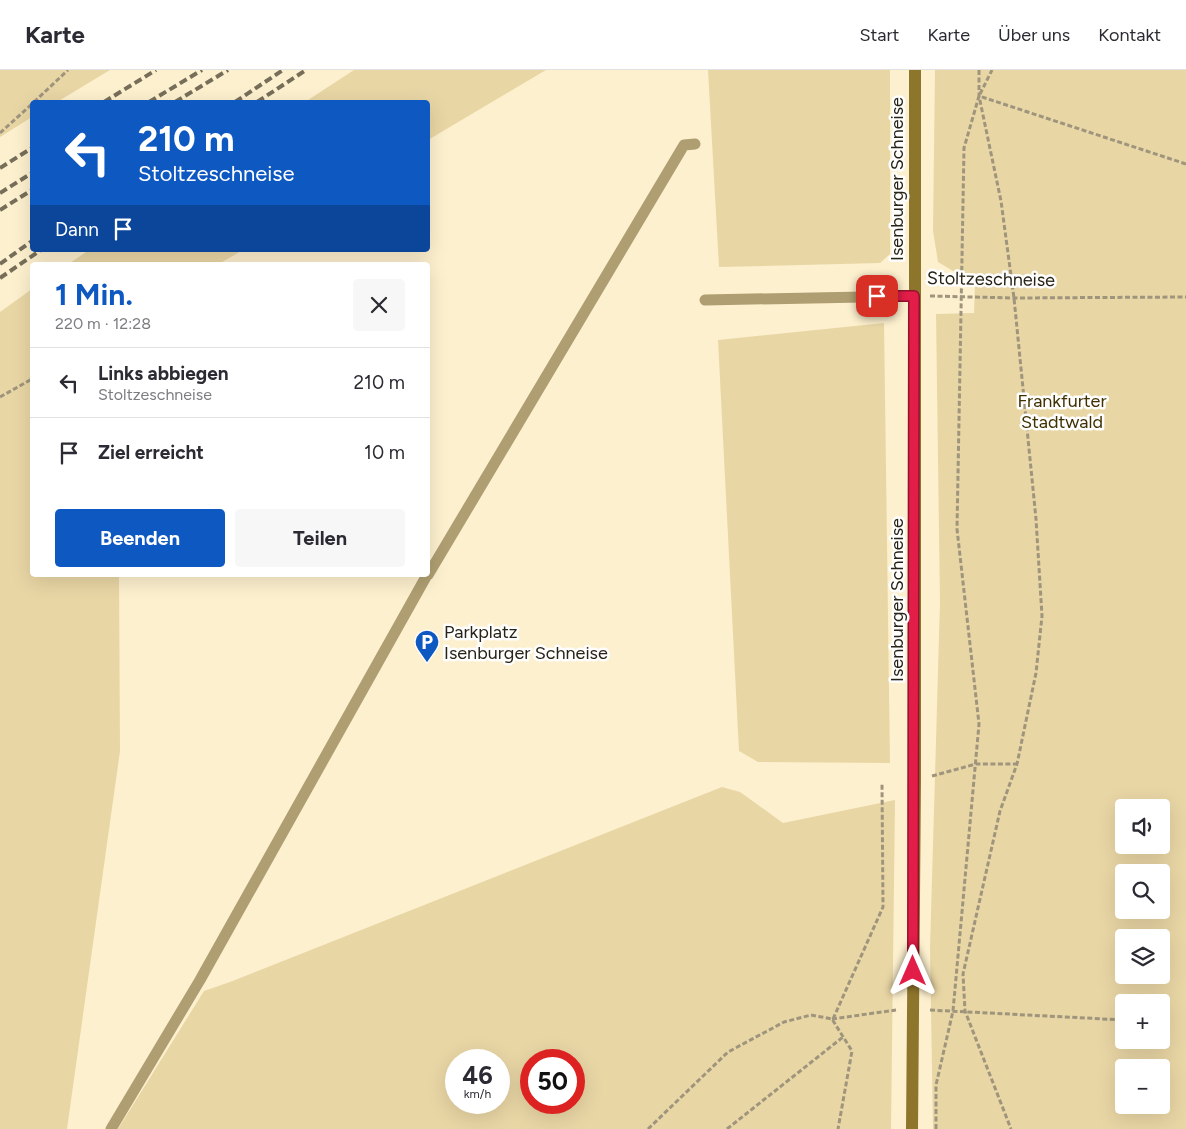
<!DOCTYPE html>
<html lang="de">
<meta charset="utf-8">
<style>
:root{--surface:#fff;--page:#f7f7f7;--text:#2b2b33;--muted:#7c7c81;--line:#e1e1e2;--accent:#0e58c2}
body{margin:0;font-family:Figtree,sans-serif;background:var(--page);color:var(--text);height:100vh;display:flex;flex-direction:column;font-size:19px;white-space:nowrap}
*{box-sizing:border-box;margin:0}
p{font-size:16px;color:var(--muted)}
.icon{flex:none;width:28px;height:28px;fill:none;stroke:currentColor;stroke-width:2;stroke-linecap:round;stroke-linejoin:round}
.map{position:relative;flex:1;overflow:hidden}
.details{position:absolute;left:30px;top:192px;width:400px;height:315px;display:flex;flex-direction:column;background:var(--surface);border-radius:5px;box-shadow:0 5px 20px #0002}
.details>*{flex:none}
.hud{position:absolute;left:30px;top:30px;width:400px;height:152px;border-radius:5px;box-shadow:0 5px 20px #0002;background:#0e58c2;color:#fff;overflow:hidden}
.fabs{position:absolute;left:1115px;top:729px;display:grid;gap:10px}
.fabs a{display:grid;place-items:center;width:55px;height:55px;border-radius:5px;background:var(--surface);box-shadow:0 5px 20px #0002;font-size:25px}
.speed{position:absolute;left:445px;top:979px;display:flex;gap:10px;font-size:25px;font-weight:700;text-align:center}
.speed>*{display:grid;place-content:center;width:65px;height:65px;border-radius:50%;background:var(--surface);box-shadow:0 5px 20px #0002;line-height:1}
.speed small{font-size:12px;font-weight:400}
.speed .limit{border:8px solid #d22;background:#fff;color:#111}
.pin{position:absolute;display:grid;place-items:center;width:42px;height:42px;color:#fff;margin:-21px;border-radius:10px;box-shadow:0 2px 8px #0006}
.me{position:absolute;width:55px;margin:-28px;rotate:0deg;stroke-linejoin:round;filter:drop-shadow(0 0 4px #0008)}
.turn{display:flex;align-items:center;gap:18px;height:105px;padding:0 25px;font-size:22px}
.turn .icon{width:65px;height:65px;stroke-width:2.5}
.turn b{display:block;font-size:35px;line-height:42px}
.then{display:flex;align-items:center;height:48px;padding:0 25px;background:#0003;gap:10px;font-size:19px}
.round{display:grid;place-items:center;flex:none;width:52px;height:52px;border-radius:5px;background:var(--page)}
.overview{display:flex;align-items:center;justify-content:space-between;height:85px;padding:0 25px}
h1{font-size:30px;font-weight:700;line-height:38px;color:var(--accent)}
.action{display:flex;gap:10px;margin-top:auto;padding:10px 25px}
.action a{flex:1;height:58px;border-radius:5px;background:var(--accent);color:#fff;font-size:20px;font-weight:700;line-height:58px;text-align:center}
.action a+a{background:var(--page);color:var(--text)}
ul{padding:0;list-style:none}
li{display:flex;align-items:center;gap:15px;height:70px;padding:0 25px;border-top:1px solid var(--line)}
li div{flex:1}
li b{display:block;font-size:19px}
li em{font-style:normal}
header{display:flex;align-items:center;gap:30px;box-sizing:border-box;height:70px;padding:0 25px;background:var(--surface);border-bottom:1px solid var(--line)}
header strong{font-size:24px}
nav{display:flex;gap:28px;margin-inline-start:auto;font-size:18px}
.map>svg:first-child{display:block}
</style>
<header>
<strong>Karte</strong>
<nav><a>Start</a><a>Karte</a><a>Über uns</a><a>Kontakt</a></nav>
</header>
<div class="map">
<svg width="1186" height="1059" viewBox="0 0 1186 1059">
<rect width="100%" height="100%" fill="#fdf0ce"/>
<path fill="#e9d6a5" fill-rule="evenodd" d="M0 0H110L57 32H32V47L0 67Z
M354 0H546L428 70V32H305Z
M708 0H890V184L880 193 719 197Z
M935 0H1186V1059H933L930 879 940 532 936 244 974 243 975 214 938 192 933 161ZM1124 738H1161V775H1124ZM1124 802H1161V840H1124ZM1124 868H1161V905H1124ZM1161 932V970H1124V932ZM1124 998H1161V1035H1124Z
M89 180H243L217 195H67Z
M32 219V505H119L120 681 67 1059H0V242Z
M884 253 890 693 758 692 739 681 718 270Z
M722 717 740 722 783 753 895 730 891 1059H118L204 921 230 912ZM456 990H499V1032H456ZM531 990H574V1032H531Z"/>
<g fill="none" stroke-linecap="round" stroke-linejoin="round">
<path stroke="#9f957d" stroke-width="3" stroke-dasharray="5 2.5" stroke-linecap="butt" d="M979 0V26L1001 131 1014 228 1036 449 1042 546 1036 603 1017 694 1000 741 963 904 965 941 1011 1059
M980 24 992 0
M34 32 68 0
M0 63 32 34
M930 226 1014 228 1186 227
M0 327 32 309
M932 706 976 694H1017
M930 940 1124 950
M832 949 896 940
M833 949 883 837 882 713
M648 1059 728 982 784 952 811 945 832 949 852 981 838 1059
M727 1059 843 967
M936 1059V1015L953 941 979 654 957 459 964 78 979 26 1186 94"/>
<path stroke="#af9e71" stroke-width="11" d="M705 230 914 226
M428 505 684 75 695 74
M111 1059 200 910 427 505"/>
<path stroke="#8e752c" stroke-width="12" d="M912 1059 915 710V0"/>
<path stroke="#766e59" stroke-width="4" stroke-dasharray="8 4" stroke-linecap="butt" d="M104 32 156 0
M149 32 202 0
M175 32 228 0
M235 32 283 0
M257 32 306 0
M0 98 32 78
M0 123 32 103
M0 140 32 120
M0 194 32 171
M0 208 41 180"/>
</g>
<g fill="none" stroke-linecap="round" stroke-linejoin="round">
<defs>
<path id="route" d="M877 226H914L913 901"/>
</defs>
<use href="#route" stroke="#92132f" stroke-width="12"/>
<use href="#route" stroke="#e11d48" stroke-width="9"/>
</g>
<defs>
<symbol id="parking-pin" viewBox="-11 -11 22 30"><path d="M0 17L-7.5 6A9.5 9.5 0 1 1 7.5 6Z" fill="#0e58c2" stroke="#fefefe"/><path d="M-3.5-5.5H1a3.5 3.5 0 0 1 0 7H-1V5.5H-3.5ZM-1-3.4V-.6H.8a1.4 1.4 0 0 0 0-2.8Z" fill="#fff"/></symbol>
</defs>
<g fill-rule="evenodd">
<use href="#parking-pin" x="413" y="558" width="28" height="38"/>
</g>
<g text-anchor="middle" stroke-width="5" stroke-linejoin="round" paint-order="stroke">
<g font-size="18" fill="#282316" stroke="#fefefe">
<text transform="translate(897 109) rotate(-90)" y="6">Isenburger Schneise</text>
<text transform="translate(991 209) rotate(1)" y="6">Stoltzeschneise</text>
<text transform="translate(897 530) rotate(-90)" y="6">Isenburger Schneise</text>
</g>
<g font-size="18" fill="#403000" stroke="#fefefe">
<text x="1062" y="337">Frankfurter<tspan x="1062" dy="21">Stadtwald</tspan></text>
</g>
<g font-size="18" fill="#282316" stroke="#fefefe" text-anchor="start">
<text x="444" y="568">Parkplatz<tspan x="444" dy="21">Isenburger Schneise</tspan></text>
</g>
</g>
</svg>
<div class="fabs">
<a><svg class="icon" aria-label="sound" viewBox="0 0 24 24"><path d="M4 9h4l5-4v14l-5-4H4zM17 9q2 3 0 6"/></svg></a>
<a><svg class="icon" aria-label="search" viewBox="0 0 24 24"><circle cx="10" cy="10" r="6"/><path d="M15 15l6 6"/></svg></a>
<a><svg class="icon" aria-label="layers" viewBox="0 0 24 24"><path d="M12 4l9 5-9 5-9-5zM3 14l9 5 9-5"/></svg></a>
<a>+</a>
<a>−</a>
</div>
<div class="speed"><div>46<small>km/h</small></div><div class="limit">50</div></div>
<div class="pin" style="left:877px;top:226px;background:#d93025"><svg class="icon" aria-label="arrive" viewBox="0 0 24 24"><path d="M6 21V4h12l-3 4 3 4H6"/></svg></div>
<svg class="me" style="left:913px;top:901px" viewBox="-20 -20 40 40"><path d="M0-17L14 15 0 8-14 15z" fill="#e11d48" stroke="#fff" stroke-width="4"/></svg>
<div class="hud">
<div class="turn"><svg class="icon" aria-label="left" viewBox="0 0 24 24"><path d="M17 20v-9H6M10 6l-5 5 5 5"/></svg><div><b>210 m</b>Stoltzeschneise</div></div>
<div class="then">Dann<svg class="icon" aria-label="arrive" viewBox="0 0 24 24"><path d="M6 21V4h12l-3 4 3 4H6"/></svg></div>
</div>
<section class="details">
<div class="overview"><div><h1>1 Min.</h1><p>220 m · 12:28</p></div><a class="round"><svg class="icon" aria-label="close" viewBox="0 0 24 24"><path d="M6 6l12 12M18 6L6 18"/></svg></a></div>
<ul>
<li><svg class="icon" aria-label="left" viewBox="0 0 24 24"><path d="M17 20v-9H6M10 6l-5 5 5 5"/></svg><div><b>Links abbiegen</b><p>Stoltzeschneise</p></div><em>210 m</em></li>
<li><svg class="icon" aria-label="arrive" viewBox="0 0 24 24"><path d="M6 21V4h12l-3 4 3 4H6"/></svg><div><b>Ziel erreicht</b></div><em>10 m</em></li>
</ul>
<div class="action"><a>Beenden</a><a>Teilen</a></div>
</section>
</div>
